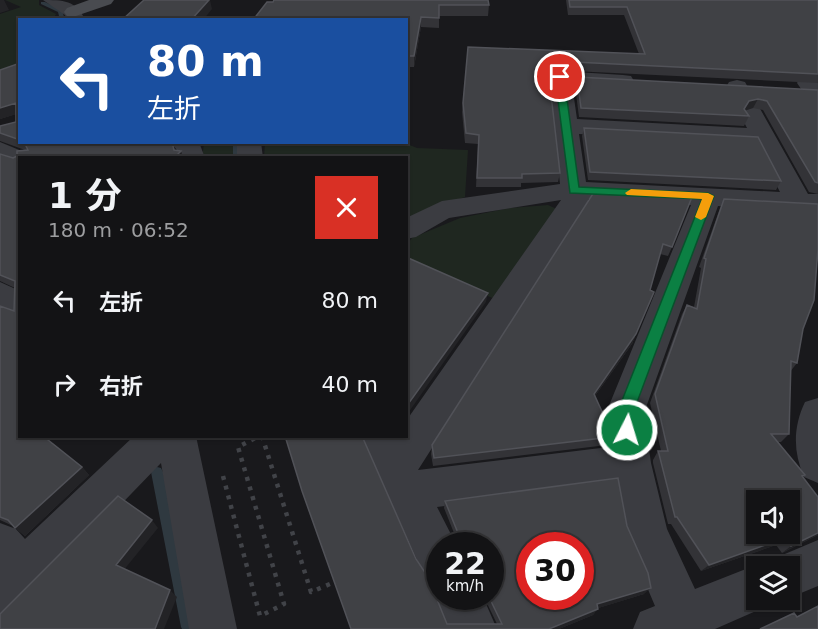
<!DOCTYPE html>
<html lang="ja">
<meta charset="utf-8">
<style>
:root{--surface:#131315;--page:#202022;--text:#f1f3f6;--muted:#9d9ea0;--line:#323234}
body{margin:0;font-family:"DejaVu Sans","Noto Sans JP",sans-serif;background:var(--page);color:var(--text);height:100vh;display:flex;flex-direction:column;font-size:22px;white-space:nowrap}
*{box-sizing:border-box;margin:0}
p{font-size:20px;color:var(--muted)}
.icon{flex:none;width:33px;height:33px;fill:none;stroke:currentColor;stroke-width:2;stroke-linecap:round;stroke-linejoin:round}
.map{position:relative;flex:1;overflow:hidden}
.drawer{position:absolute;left:18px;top:156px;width:390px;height:282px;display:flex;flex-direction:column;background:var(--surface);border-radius:0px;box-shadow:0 2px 4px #0004,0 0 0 2px var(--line)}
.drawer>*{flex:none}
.hud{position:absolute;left:18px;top:18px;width:390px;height:126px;border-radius:0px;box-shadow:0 2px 4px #0004,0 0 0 2px var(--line);background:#1a4fa0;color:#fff;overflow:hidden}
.buttons{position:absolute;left:746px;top:490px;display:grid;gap:12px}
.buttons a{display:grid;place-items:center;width:54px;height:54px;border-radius:0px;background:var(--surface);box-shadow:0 2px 4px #0004,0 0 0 2px var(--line);font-size:30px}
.speed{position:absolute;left:426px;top:532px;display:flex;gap:12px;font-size:30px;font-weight:700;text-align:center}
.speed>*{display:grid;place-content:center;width:78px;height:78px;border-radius:50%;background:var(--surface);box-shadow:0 2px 4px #0004,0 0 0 2px var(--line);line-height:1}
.speed small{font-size:15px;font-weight:400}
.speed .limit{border:9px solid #d22;background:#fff;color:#111}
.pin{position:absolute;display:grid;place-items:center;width:51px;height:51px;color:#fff;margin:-26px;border:3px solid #fff;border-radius:50%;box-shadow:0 2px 6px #0007}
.me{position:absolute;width:66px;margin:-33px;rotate:5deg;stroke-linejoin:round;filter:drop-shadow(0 0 4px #0008)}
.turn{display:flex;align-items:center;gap:21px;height:126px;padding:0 30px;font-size:27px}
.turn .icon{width:78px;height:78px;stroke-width:2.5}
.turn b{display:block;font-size:42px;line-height:51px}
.round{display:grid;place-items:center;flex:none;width:63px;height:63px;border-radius:0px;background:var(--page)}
.head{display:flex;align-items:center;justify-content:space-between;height:102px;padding:0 30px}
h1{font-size:36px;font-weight:700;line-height:45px}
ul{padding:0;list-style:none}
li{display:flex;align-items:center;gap:18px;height:84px;padding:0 30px}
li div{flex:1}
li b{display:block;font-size:22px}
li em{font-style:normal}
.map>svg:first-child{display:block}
</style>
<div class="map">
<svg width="818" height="629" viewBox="0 0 818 629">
<rect width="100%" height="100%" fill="#19191c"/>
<path fill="#1f2720" d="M5 0H39V5L56 14 54 18 56 19 20 20 19 68 0 75V14L21 7Z
M265 142H402L417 148 468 150 465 197 440 205 407 222 406 158H264Z
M204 143H234V157L202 158Z
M548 205 559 210 497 300 407 261V244L412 238 460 218 510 208Z"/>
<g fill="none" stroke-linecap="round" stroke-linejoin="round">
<path fill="#2f3940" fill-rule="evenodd" d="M41 2H45L62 10 65 20H60L58 12 41 4Z
M233 142H239V158H233Z
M157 467 161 468 163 472 195 627 194 629H182L181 627 151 472 153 468Z"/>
<path stroke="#414348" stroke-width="4.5" stroke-dasharray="4 6" stroke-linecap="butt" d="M262 436 311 592 337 581
M223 476 260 616 284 604 238 447 259 436"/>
<path fill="#3b3c41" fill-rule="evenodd" d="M43 0C62 0 77 0 85 20H67L65 15Z
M560 71 623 75 631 76 634 81 631 86 623 87 572 84 577 119 747 128 726 87 729 82 737 80 745 82 808 194H818V212L718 206 644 413 651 463 667 529 695 589 756 565 761 567H756V600H774L772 604 715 629H633L640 612 655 606 624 533 615 484 437 507 457 546H440V581L424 575 361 436H406V421L561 200 449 218 416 237 406 239V218L442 201 560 184 549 77 552 72ZM579 134 755 143 780 192 586 182ZM588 199 691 205 606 413 609 447 418 470 589 202Z
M808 77 818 82V104L810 102 797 83 800 78Z
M0 142 29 154 32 158H20V166L0 159Z
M170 142H199L205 158H179L177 150Z
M237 142H261L263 158H237Z
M0 282 20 291V319L0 310Z
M818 398V483L804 477C793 452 793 427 805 402Z
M134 436H196L237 629H189L161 463 17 612 0 618V523L16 529 25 539Z
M818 540V586L789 598V567H769L773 559Z
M440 585V597H483L497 629H448L435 597Z"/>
<path fill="#494b50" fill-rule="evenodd" d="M89 0H114L111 4 73 17 67 16 64 12 67 8Z"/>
</g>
<path fill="#333337" d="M566 0H818V83L552 70 549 74 560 173 558 182 521 183V187H476L478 144 465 143 462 112 468 47 639 54 624 15H568Z
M273 2 489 5 488 16H439V28L421 27 414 67H406V20Z
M20 63V142H172L175 150 181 151 183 158H20V436H46L44 437 82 467 89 475 25 536 13 526 0 520V306L14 311 15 288 0 281V154L13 158 25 150 0 141V126L16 122V114L0 119Z
M577 77 818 90V194L809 192 763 110 753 108 745 110 749 116 744 126 579 117 575 86Z
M584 128 781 181 776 190 588 180 582 136Z
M594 192 672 247 668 256 660 254 636 334 632 344 595 396 611 437 607 445 433 466 431 454 432 445Z
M724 199 818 204V259L803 329 797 363 790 372 789 434 781 442H778L805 475 803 477 818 535 782 553 776 545 701 571 671 524H668L653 463V460L658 451H661L650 403 682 314 687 305 694 307 701 268 699 267 720 208Z
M445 501 627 526 644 594 598 608 593 615 559 629H351L416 559 424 571 439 583 435 594 447 624H497L484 597H490V546H458V543L444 508Z"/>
<path fill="#232326" d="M0 0H4L9 10 0 13Z
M209 0H210L212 9 203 20H191Z
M421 17V27L414 67V56Z
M553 61 552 70 547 77 548 68Z
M758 99 753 108 744 111 740 118 749 101Z
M16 103 20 113 0 119V108Z
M181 151 183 158H174Z
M488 293 486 302 406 416V407Z
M636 334 632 344 590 403 594 394Z
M82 467 89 475 25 536 15 528Z
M152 520 158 528 123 571 116 565Z
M818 533V535L782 553 791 546Z
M785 538 776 545 701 571 709 565Z
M440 578 439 583 433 598 434 592Z
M651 588 644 594 592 610 597 604Z
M170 590 177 597 164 629H155Z
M598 609 593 615 559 629H549Z"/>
<path fill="#404145" stroke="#515258" stroke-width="1.5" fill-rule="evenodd" d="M144 0H209L191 20H122Z
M274 0H488L489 5H439V18L421 17 414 56H406V20H253L267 2H273Z
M569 0H818V74L553 61 548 68 560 173 522 174V178H477L479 135 466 133 463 103 468 47 645 54 627 7H570Z
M20 63V140L0 133V126L16 122V103L0 108V70Z
M577 77 818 90V183L815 182 767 101 758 99 749 101 744 109 749 116 581 108Z
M584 128 758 137 781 181 590 172Z
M24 142H172L174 150 181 151 174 158H20V436H43L82 467 15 528 8 520 0 517V306L14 311 15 281 0 275V154L13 158 17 156V151L28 150Z
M594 192 692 197 672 247 663 244 650 290 654 292 636 334 594 394 610 429 611 437 434 458 432 445Z
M724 199 818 204V249L814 300 803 329 797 363 791 361 789 434H771L805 475 802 476 818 497V533L791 546 785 538 709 565 677 517H675L659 454 658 451H668L655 394 687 305 697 309 706 259 704 258ZM756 501H789V534H756Z
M406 257 488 293 406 407Z
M285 436H362L416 559 424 571 440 576 434 592 447 624H502L489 597H490V546H460L458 541 460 538 445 501 618 478 627 526 648 573 651 588 597 604 598 609 549 629H351L302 491ZM530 546H580V597H530Z
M118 496 152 520 116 565 170 590 155 629H0V614Z
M818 606V629H760L794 613 797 617Z"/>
<path fill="#0b8043" stroke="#07532c" stroke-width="1.5" d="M560 74 564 77 579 187 708 193 714 196 633 413 635 430 633 435 627 437 621 435 617 413 702 199 570 193 555 77Z"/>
<path fill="#f59e0b" d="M631 189 708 193 714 196 706 217 701 220 695 217 702 199 627 195 625 193Z"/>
</svg>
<div class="buttons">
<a><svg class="icon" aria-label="sound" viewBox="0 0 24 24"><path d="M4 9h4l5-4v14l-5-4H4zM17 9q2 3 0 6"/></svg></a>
<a><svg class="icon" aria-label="layers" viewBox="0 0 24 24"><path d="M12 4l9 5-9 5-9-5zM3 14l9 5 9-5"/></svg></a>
</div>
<div class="speed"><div>22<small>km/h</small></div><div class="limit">30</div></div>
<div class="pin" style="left:560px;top:77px;background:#d93025"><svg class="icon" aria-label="arrive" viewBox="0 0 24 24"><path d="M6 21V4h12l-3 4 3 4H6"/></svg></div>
<svg class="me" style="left:627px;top:430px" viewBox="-20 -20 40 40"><circle r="17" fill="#0b8043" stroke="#fff" stroke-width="3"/><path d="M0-11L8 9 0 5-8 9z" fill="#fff"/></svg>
<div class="hud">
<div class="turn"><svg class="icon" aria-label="left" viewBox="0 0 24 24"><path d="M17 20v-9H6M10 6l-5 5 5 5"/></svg><div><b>80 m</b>左折</div></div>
</div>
<section class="drawer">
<div class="head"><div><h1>1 分</h1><p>180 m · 06:52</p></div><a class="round" style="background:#d93025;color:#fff"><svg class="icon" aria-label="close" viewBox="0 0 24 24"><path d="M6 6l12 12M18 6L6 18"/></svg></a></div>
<ul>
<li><svg class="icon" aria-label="left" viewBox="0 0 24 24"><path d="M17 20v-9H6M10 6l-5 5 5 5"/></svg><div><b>左折</b></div><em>80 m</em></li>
<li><svg class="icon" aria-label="right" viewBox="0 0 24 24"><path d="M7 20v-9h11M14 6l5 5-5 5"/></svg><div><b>右折</b></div><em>40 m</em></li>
</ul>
</section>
</div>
